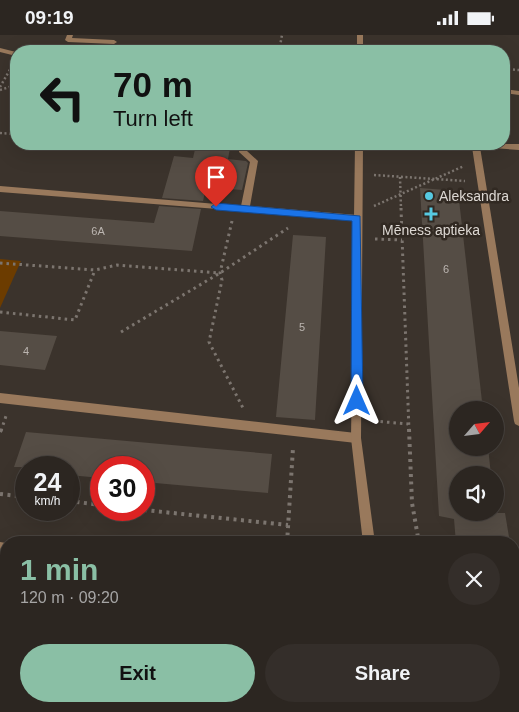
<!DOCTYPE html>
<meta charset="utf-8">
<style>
:root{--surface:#2c2621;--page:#342e2a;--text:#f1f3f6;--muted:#a6a5a5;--line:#48433f;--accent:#8abfa5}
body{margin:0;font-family:Arial,sans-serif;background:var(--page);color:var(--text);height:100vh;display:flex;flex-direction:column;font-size:19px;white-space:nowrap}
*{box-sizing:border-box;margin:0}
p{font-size:16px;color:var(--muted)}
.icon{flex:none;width:28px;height:28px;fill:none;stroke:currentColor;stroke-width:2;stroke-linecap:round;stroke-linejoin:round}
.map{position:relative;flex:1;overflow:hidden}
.details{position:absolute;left:0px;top:501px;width:520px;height:176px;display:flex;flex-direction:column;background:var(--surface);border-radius:20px 20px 0 0;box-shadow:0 5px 20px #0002,0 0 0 1px var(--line)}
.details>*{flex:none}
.banner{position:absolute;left:10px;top:10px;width:500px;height:105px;border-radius:20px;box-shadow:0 5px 20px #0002,0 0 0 1px var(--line);background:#8abfa5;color:#111;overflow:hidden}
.needle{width:32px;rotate:62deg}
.fabs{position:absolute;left:449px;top:366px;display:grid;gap:10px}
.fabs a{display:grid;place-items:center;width:55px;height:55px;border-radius:50%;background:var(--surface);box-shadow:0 5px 20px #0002,0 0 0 1px var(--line);font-size:25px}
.speed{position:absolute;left:15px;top:421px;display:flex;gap:10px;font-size:25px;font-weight:700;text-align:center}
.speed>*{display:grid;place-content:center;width:65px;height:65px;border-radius:50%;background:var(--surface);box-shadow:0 5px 20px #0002,0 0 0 1px var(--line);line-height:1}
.speed small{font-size:12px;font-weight:400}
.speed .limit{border:8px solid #d22;background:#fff;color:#111}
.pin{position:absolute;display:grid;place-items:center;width:42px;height:42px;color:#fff;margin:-51px -21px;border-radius:50% 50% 50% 0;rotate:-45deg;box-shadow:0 0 5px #0007}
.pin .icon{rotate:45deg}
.me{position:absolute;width:55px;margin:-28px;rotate:0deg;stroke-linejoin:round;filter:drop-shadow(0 0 4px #0008)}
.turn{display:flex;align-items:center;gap:18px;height:105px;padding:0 20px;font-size:22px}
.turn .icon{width:65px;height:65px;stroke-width:2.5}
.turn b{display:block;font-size:35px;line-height:42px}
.round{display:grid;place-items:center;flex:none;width:52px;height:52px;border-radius:26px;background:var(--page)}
.headline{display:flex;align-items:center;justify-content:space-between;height:85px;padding:0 20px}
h1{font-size:30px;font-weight:800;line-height:38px;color:var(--accent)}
.primary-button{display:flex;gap:10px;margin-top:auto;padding:10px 20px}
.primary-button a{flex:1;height:58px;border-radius:30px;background:var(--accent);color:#111;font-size:20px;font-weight:800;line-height:58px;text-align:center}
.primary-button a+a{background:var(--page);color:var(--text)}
.status{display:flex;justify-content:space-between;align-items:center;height:35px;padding:0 25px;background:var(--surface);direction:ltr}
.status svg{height:14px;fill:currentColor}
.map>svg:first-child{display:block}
</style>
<div class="status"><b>09:19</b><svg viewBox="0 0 49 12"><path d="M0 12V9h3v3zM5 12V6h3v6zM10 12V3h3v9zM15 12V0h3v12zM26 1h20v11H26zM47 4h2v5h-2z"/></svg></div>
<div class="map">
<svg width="519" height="677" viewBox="0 0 519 677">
<rect width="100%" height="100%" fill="#3b332c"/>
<path fill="#6c3c00" d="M0 224 21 226 0 273Z"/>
<path fill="#554d45" d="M196 110 230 113 228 124 246 126 248 128 242 155 216 153 215 158 205 157 203 166 162 163 174 121 193 123Z
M420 153 458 156 483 375H458V412H488L491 440H458V478H505L510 508H456L454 484 439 481Z
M159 171 201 174 192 216 0 201V176L154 188Z
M293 200 326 202 315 385 276 382Z
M0 296 57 301 45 335 0 330Z
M26 397 272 419 268 458 144 447V432H101V443L69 440V432H14Z"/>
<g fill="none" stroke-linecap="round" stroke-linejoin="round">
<path stroke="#7c756f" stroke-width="2.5" stroke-dasharray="2 2.5" stroke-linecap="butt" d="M279 16 282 0
M504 34 519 35
M0 52 12 31
M0 55 16 50
M0 98 16 99
M136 109 172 112
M374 140 465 146
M400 142 401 174
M374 171 464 131"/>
<path stroke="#7c756f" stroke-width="3" stroke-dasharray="2.5 4" stroke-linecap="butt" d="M401 173 409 396
M232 186 220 238 222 245 209 307 243 373
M375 204 402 205
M0 228 95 235 117 230 219 238
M0 277 75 285 95 235
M121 297 220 238 288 193
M374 386 408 389
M1 396 6 381"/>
<path stroke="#7c756f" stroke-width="4" stroke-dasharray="3 4.5" stroke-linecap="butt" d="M409 394 412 468 419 508
M0 397 1 394
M0 459 26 462
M69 466 101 470
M144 475 288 490
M287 508 293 413
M464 671 465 677
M0 672 38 677
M393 674 428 677
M190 677 191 671"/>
<path fill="#99795c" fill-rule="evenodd" d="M67 0H73L72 3 114 5 117 7 114 9 68 7 65 5Z
M0 13 16 17V21L0 17Z
M504 54 519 56V60L504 58Z
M240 109H248L247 116 258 126 250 171 357 180 360 181V185L0 157V151L241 171 250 127 239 117Z
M459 109H519V115L480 112 519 353V391L515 389 514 386 472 112H463Z
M0 358 356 398 360 400 361 403 360 406 356 408 0 368Z
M0 507 6 508V520L0 519Z"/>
<path fill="#99795c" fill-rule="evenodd" d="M357 0H363V16H357Z
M355 109H363L361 403 375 508H363L351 403Z
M368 671H382V677H368Z"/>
</g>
<path fill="#1a73e8" stroke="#114b97" d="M216 168 360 181 363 366 361 370 357 372 353 370 351 366 352 186 216 175 211 172Z"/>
<g fill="#56c9e1" stroke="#312922" stroke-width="2">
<circle cx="429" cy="161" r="5"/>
<path d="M428.5 171.5h5v5h5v5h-5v5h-5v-5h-5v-5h5z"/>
</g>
<g text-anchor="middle" stroke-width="5" stroke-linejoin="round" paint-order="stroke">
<g font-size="11" fill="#bbb5b0">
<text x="98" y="200">6A</text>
<text x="446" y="238">6</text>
<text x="302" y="296">5</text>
<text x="26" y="320">4</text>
</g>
<g font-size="14" fill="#ddd8d3" stroke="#312922" text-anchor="start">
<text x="439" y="166">Aleksandra</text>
<text x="431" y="200" text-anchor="middle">Mēness aptieka</text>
</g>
</g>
</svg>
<div class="fabs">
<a><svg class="needle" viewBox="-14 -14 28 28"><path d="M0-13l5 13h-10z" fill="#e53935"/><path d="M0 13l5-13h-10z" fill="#a6a5a5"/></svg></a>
<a><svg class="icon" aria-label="sound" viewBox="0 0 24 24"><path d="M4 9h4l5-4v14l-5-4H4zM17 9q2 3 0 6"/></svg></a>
</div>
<div class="speed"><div>24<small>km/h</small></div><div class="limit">30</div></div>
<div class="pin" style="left:216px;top:172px;background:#d93025"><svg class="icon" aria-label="arrive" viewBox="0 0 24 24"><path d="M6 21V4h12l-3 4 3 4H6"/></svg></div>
<svg class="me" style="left:357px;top:366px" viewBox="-20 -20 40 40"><path d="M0-17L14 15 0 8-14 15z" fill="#1a73e8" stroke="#fff" stroke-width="4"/></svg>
<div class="banner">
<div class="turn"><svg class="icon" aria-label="left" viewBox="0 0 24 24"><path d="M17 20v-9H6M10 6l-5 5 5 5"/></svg><div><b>70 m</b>Turn left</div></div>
</div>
<section class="details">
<div class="headline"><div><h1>1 min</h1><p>120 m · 09:20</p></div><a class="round"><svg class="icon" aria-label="close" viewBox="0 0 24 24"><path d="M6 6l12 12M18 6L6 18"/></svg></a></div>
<div class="primary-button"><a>Exit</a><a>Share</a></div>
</section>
</div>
